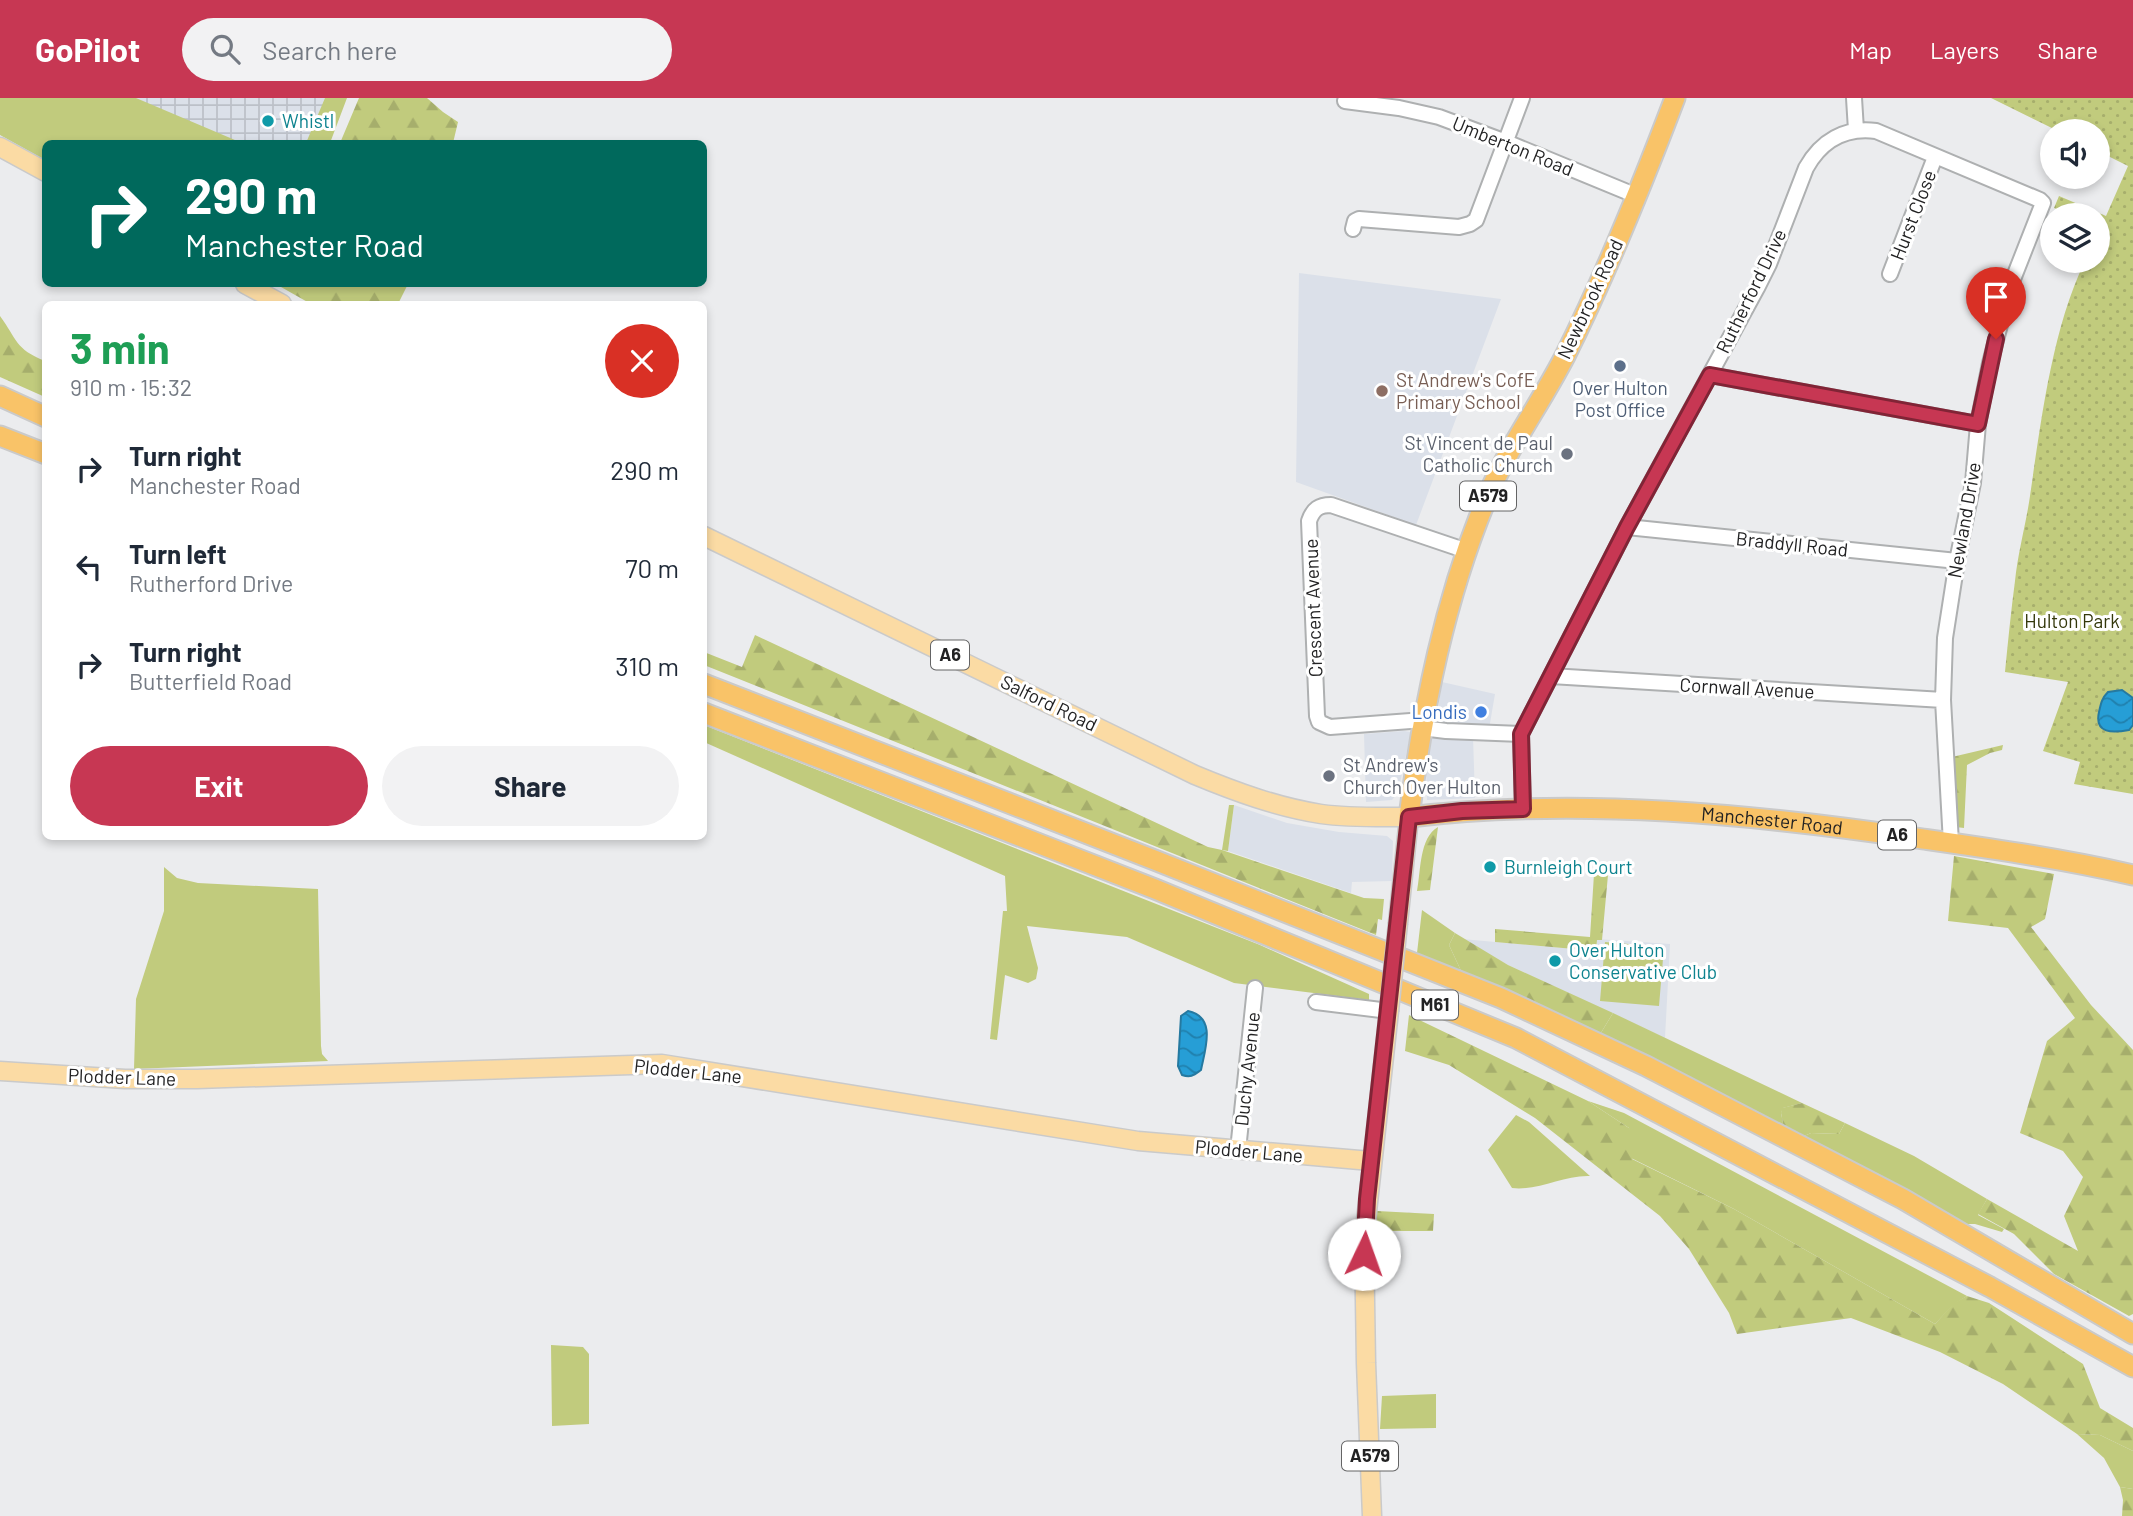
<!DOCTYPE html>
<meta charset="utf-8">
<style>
:root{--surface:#fff;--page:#f2f2f3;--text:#1f2937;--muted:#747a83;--accent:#c73753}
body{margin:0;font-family:Barlow,sans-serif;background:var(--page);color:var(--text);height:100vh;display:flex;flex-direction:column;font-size:26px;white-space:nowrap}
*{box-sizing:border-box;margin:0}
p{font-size:23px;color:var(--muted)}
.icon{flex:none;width:38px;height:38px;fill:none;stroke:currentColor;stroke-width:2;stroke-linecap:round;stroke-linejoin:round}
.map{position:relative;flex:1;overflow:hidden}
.panel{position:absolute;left:42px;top:203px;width:665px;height:539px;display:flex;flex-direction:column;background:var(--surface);border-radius:10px;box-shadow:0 4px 10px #0003}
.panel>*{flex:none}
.banner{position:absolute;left:42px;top:42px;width:665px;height:147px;border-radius:10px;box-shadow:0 4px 10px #0003;background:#00695c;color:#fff;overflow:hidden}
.controls{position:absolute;left:2040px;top:21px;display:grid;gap:14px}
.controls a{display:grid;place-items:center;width:70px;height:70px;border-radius:50%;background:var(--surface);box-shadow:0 4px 10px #0003;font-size:35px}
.pin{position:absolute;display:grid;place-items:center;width:60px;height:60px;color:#fff;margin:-72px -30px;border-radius:50% 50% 50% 0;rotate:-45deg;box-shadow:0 0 7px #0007}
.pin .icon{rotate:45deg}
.me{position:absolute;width:77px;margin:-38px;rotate:3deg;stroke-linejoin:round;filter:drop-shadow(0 0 5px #0008)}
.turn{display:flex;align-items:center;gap:24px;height:147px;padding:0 28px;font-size:32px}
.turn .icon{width:91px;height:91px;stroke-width:2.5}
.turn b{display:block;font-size:49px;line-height:60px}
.round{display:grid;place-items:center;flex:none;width:74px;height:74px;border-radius:37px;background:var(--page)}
.head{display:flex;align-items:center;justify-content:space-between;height:119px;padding:0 28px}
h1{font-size:42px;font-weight:700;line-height:52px;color:#1e9e55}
.cta{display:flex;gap:14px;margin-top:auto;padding:14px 28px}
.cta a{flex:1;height:80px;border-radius:42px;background:var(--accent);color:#fff;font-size:28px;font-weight:700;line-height:80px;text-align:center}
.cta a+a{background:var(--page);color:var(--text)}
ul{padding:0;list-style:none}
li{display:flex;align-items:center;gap:21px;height:98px;padding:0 28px}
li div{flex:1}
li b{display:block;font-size:26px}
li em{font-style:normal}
header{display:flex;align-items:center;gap:42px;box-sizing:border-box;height:98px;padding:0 35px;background:var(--accent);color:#fff}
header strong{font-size:33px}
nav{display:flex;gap:38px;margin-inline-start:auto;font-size:24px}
.search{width:490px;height:63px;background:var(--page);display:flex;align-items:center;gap:18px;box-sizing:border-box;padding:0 24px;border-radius:38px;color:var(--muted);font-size:26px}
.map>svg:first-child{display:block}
</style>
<header>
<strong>GoPilot</strong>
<div class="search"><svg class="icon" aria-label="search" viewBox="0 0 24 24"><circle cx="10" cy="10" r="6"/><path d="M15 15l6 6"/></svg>Search here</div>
<nav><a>Map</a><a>Layers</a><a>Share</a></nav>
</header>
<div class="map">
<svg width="2133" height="1418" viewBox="0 0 2133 1418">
<defs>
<pattern id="industrial-grid" width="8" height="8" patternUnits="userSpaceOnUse" patternTransform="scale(1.75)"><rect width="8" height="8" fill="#dbe0e9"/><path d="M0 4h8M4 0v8" fill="none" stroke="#bcc0c8"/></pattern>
<pattern id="forest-firs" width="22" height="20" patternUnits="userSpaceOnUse" patternTransform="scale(1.75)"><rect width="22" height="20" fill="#c1cb7d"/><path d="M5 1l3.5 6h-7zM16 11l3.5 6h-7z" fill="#a6ae6c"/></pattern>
<pattern id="park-dots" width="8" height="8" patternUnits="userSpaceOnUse" patternTransform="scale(1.75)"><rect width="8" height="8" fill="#c1cb7d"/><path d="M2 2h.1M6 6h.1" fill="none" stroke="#a6ae6c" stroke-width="1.8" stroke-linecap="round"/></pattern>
<pattern id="water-waves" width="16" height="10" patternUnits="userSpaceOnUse" patternTransform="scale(1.75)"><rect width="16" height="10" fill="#269ed6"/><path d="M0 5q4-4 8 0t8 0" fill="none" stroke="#2080ad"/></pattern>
</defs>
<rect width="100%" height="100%" fill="#ebecee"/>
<path fill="#dbe0e9" d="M1299 175 1501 201 1416 427 1296 384Z
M1442 584 1495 596 1489 631 1436 626Z
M1404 633 1411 634 1398 694 1392 702 1366 704 1364 636Z
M1473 638 1475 700 1427 702 1426 674 1432 639Z
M1234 707 1287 725 1339 734 1387 738 1393 743 1392 783 1352 784 1351 795 1228 753Z
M1462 841 1596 853 1597 841 1670 846 1665 940 1508 867Z"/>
<path fill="url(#industrial-grid)" d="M58 0H337L321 46 139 45Z"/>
<path fill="#c1cb7d" d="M0 0H136L242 45 46 46 45 62 0 37Z
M325 0H347L330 45H306Z
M704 627 1260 847 1369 896V902L1234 885 1127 839 1027 828 1038 870 1036 881 1028 885 1005 877 997 942 990 941 1003 813H1007L1005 778 704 644Z
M1229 707H1234L1228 753 1222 752Z
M164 769 177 780 198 785 318 791 321 948 322 956 328 963 134 971 136 901 164 813Z
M1422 812 1455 835 1449 847 1463 877 1417 855Z
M1605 844 1664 849 1659 908 1600 903Z
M1613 915 1802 1005 1783 1010 1781 1015 1784 1030 1599 938Z
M1588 1003 1624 1015 1967 1198 1954 1206 1935 1226 1734 1111 1631 1060 1629 1030Z
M1516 1017 1529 1024 1590 1078C1563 1077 1539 1093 1512 1090L1488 1052Z
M1845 1025 1914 1058 1987 1101 1978 1117 2004 1131 2002 1134 1975 1126H1966L1802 1039 1811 1035 1839 1036Z
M551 1247 583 1249 589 1256V1326L552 1328Z
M1436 1296V1330L1380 1331 1382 1298Z
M2077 1336 2100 1337 2133 1353V1391L2120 1389 2104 1360Z"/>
<path fill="url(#forest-firs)" d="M359 0H427L443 14 458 24 453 45H340Z
M282 186H408L398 206H311L281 189Z
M0 218C17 241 15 251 45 263V299L0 279Z
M755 537 1208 749 1222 752 1364 800 1384 801 1382 822 1378 821 1376 837 704 567V554L742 569Z
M2003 647 2002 652 1990 655 1967 667 1964 730 1956 729 1952 659Z
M1438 729 1430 792 1417 793C1421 773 1419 740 1438 729Z
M1954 758 2054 776 2045 821 2031 829 2091 907 2133 952V1216L2129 1218 2054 1176 2014 1136 1978 1116 1987 1101 2078 1153 2064 1118 2083 1079 2063 1053 2020 1035 2047 943 2075 920 2008 830 1948 823Z
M1594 776 1608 777 1602 842H1597L1596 853 1495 844V831L1590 839Z
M1455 835 1508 867 1613 915 1599 938 1463 877 1449 847Z
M1409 917 1588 1003 1629 1030 1639 1050 1632 1061 1734 1111 1935 1226 1954 1205 1967 1198 1989 1205 2083 1266 2100 1310 2133 1330V1353L2100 1337 2077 1336 2003 1286 1940 1254 1851 1220 1737 1236 1729 1215 1689 1151 1660 1118 1535 1020 1449 967 1405 953Z
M1802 1005 1845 1025 1839 1036 1811 1035 1802 1039 1784 1030 1781 1015 1782 1010Z
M1377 1113 1434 1116 1433 1133H1375Z
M2120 1389 2133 1391V1418H2122L2123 1402Z"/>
<path fill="url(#park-dots)" d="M1991 0H2133V696L2074 686 2080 664 2043 653 2068 584 2005 574C2008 543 2011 513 2015 483 2018 454 2026 426 2030 398 2041 323 2052 231 2085 163H2098V136L2101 130 2098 128V117H2071L2054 110 2059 98 2106 118 2128 68 2098 53V33H2058Z"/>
<path fill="url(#water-waves)" stroke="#2579a0" stroke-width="2" d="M2122 592 2133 600V627L2129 632C2113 635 2094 636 2099 614 2101 605 2102 600 2108 594Z
M1188 913C1217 919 1205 951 1201 972 1194 977 1191 980 1182 977L1178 968 1181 918Z"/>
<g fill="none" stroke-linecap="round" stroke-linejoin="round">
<defs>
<path id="minor" d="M1854 0 1856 32
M1345 3 1399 10 1439 19 1506 44 1637 98
M1353 131 1355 123 1359 121 1459 129 1470 126 1476 122 1522 0
M1890 176 1935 59
M1710 277 1978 326
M1627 429 1957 463
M1551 578 1943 602
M1424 622 1330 629 1319 624 1317 618 1309 423C1313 411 1319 407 1331 407L1467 453
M1422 630 1446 633 1521 636
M1523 711 1521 636 1627 429 1757 190 1769 166 1806 70C1821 43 1845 29 1876 33L2040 102 2043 105 2010 189 1990 265 1978 326 1973 385 1957 463 1945 540 1943 602 1951 745
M1316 904 1389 913
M1238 1052 1255 890"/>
<path id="major" d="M0 49 46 74
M245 186 282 206
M704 438 1195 677C1236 694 1277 709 1321 716 1350 720 1379 719 1409 719L1398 825
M0 973 125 981H197L662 966 1138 1043 1371 1063
M1372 1418 1366 1265 1364 1141 1389 913"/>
<g id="highway">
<path id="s1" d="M1675 0C1642 87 1607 174 1565 258 1541 305 1509 348 1488 397 1445 499 1423 609 1409 719 1578 699 1755 716 1923 741 1993 751 2064 761 2133 777"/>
<path d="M0 298 46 319"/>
<path d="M0 338 46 356"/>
<path d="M704 586 1157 763 1501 900 1646 968 1903 1101 2133 1236"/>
<path d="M704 615 1155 791 1516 940 1990 1189 2133 1269"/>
</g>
</defs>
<use href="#minor" stroke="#aeb0b1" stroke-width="18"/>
<use href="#major" stroke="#cacaca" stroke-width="21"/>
<use href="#highway" stroke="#cacaca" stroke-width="23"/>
<use href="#minor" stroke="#fff" stroke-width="14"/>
<use href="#major" stroke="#fbdba4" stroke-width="18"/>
<use href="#highway" stroke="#f9c368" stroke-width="19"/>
<defs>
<path id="major-bridge" d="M1389 913 1398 825"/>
</defs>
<use href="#major-bridge" stroke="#cacaca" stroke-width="21" stroke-linecap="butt"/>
<use href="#major-bridge" stroke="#fbdba4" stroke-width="18"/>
</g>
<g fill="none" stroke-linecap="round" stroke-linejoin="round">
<defs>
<path id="route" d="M1364 1156 1367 1101 1409 719 1462 713 1523 711 1521 636 1627 429 1710 277 1978 326 1996 241"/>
</defs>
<use href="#route" stroke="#812436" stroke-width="18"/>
<use href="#route" stroke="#c73753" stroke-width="12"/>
</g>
<g fill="#0f9aa8" stroke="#fff" stroke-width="2.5">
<circle cx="268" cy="23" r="7"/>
<circle cx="1490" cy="769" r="7"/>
<circle cx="1555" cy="863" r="7"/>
</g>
<circle fill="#5c6f8a" stroke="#fff" stroke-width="2.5" cx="1620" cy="268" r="7"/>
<circle fill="#8d6e63" stroke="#fff" stroke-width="2.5" cx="1382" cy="293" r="7"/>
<g fill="#6b7280" stroke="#fff" stroke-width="2.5">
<circle cx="1567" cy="356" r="7"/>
<circle cx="1329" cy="678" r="7"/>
</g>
<circle fill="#3f7fe0" stroke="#fff" stroke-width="2.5" cx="1481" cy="614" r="7"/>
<g text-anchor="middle" stroke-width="6" stroke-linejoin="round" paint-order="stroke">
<g fill="#fff" stroke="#646465" stroke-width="2">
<rect x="1460" y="383.5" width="56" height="29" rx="5"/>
<rect x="931" y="542.5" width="38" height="29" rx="5"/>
<rect x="1878" y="722.5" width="38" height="29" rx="5"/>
<rect x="1412" y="892.5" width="46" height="29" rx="5"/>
<rect x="1342" y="1343.5" width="56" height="29" rx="5"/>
</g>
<g font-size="18" font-weight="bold" fill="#222223">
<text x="1488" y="404">A579</text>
<text x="950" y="563">A6</text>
<text x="1897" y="743">A6</text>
<text x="1435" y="913">M61</text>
<text x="1370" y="1364">A579</text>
</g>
<g font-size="19" fill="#0d838f" stroke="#fff" text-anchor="start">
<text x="282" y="30">Whistl</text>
<text x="1504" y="776">Burnleigh Court</text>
<text x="1569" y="859">Over Hulton<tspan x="1569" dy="22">Conservative Club</tspan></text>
</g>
<g font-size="19" fill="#222223" stroke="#fff">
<text transform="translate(1513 48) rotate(22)" y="7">Umberton Road</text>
<text transform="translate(1913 117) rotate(-69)" y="7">Hurst Close</text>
<text transform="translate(1751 193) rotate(-64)" y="7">Rutherford Drive</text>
<text transform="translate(1590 201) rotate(-65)" y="7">Newbrook Road</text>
<text transform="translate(1964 422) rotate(-80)" y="7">Newland Drive</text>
<text transform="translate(1792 446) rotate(6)" y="7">Braddyll Road</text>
<text transform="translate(1313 510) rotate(-92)" y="7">Crescent Avenue</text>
<text transform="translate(1747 590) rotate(3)" y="7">Cornwall Avenue</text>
<text transform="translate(1049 605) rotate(26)" y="7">Salford Road</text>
<text dy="7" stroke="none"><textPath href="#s1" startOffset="1136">Manchester Road</textPath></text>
<text transform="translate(1247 971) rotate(-84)" y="7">Duchy Avenue</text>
<text transform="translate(688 973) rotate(6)" y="7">Plodder Lane</text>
<text transform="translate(122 979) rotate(2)" y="7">Plodder Lane</text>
<text transform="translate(1249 1053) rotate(5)" y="7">Plodder Lane</text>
</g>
<g font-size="19" fill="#785e54" stroke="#fff" text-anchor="start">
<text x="1396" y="289">St Andrew's CofE<tspan x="1396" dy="22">Primary School</tspan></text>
</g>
<g font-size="19" fill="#4e5e75" stroke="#fff">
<text x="1620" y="297">Over Hulton<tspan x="1620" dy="22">Post Office</tspan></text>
</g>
<g font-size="19" fill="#5b616d" stroke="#fff" text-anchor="end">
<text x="1553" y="352">St Vincent de Paul<tspan x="1553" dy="22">Catholic Church</tspan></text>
<text x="1343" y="674" text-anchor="start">St Andrew's<tspan x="1343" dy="22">Church Over Hulton</tspan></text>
</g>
<g font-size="19" fill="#33370a" stroke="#fff">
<text x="2072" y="530">Hulton Park</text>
</g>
<g font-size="19" fill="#366cbe" stroke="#fff" text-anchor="end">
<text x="1467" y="621">Londis</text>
</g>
</g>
</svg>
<div class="controls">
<a><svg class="icon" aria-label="sound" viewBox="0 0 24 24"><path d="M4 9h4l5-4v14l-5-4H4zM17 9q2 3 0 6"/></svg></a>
<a><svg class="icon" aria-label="layers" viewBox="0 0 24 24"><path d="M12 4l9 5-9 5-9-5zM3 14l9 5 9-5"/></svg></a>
</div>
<div class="pin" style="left:1996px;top:241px;background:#d93025"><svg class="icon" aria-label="arrive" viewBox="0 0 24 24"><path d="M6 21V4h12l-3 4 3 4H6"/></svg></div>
<svg class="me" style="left:1364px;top:1156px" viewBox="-20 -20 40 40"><circle r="19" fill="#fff"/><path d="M0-13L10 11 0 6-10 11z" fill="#c73753"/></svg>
<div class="banner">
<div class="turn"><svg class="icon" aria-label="right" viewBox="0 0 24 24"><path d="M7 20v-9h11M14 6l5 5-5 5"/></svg><div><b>290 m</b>Manchester Road</div></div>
</div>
<section class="panel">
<div class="head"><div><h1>3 min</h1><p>910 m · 15:32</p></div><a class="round" style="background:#d93025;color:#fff"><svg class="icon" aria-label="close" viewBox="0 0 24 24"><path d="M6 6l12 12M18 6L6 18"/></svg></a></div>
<ul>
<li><svg class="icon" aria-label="right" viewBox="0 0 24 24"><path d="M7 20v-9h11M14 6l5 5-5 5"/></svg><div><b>Turn right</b><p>Manchester Road</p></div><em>290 m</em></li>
<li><svg class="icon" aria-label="left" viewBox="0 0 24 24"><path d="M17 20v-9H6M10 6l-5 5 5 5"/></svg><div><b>Turn left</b><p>Rutherford Drive</p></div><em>70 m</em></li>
<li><svg class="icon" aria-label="right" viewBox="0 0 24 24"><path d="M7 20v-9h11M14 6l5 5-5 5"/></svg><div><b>Turn right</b><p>Butterfield Road</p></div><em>310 m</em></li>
</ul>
<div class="cta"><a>Exit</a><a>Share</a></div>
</section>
</div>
